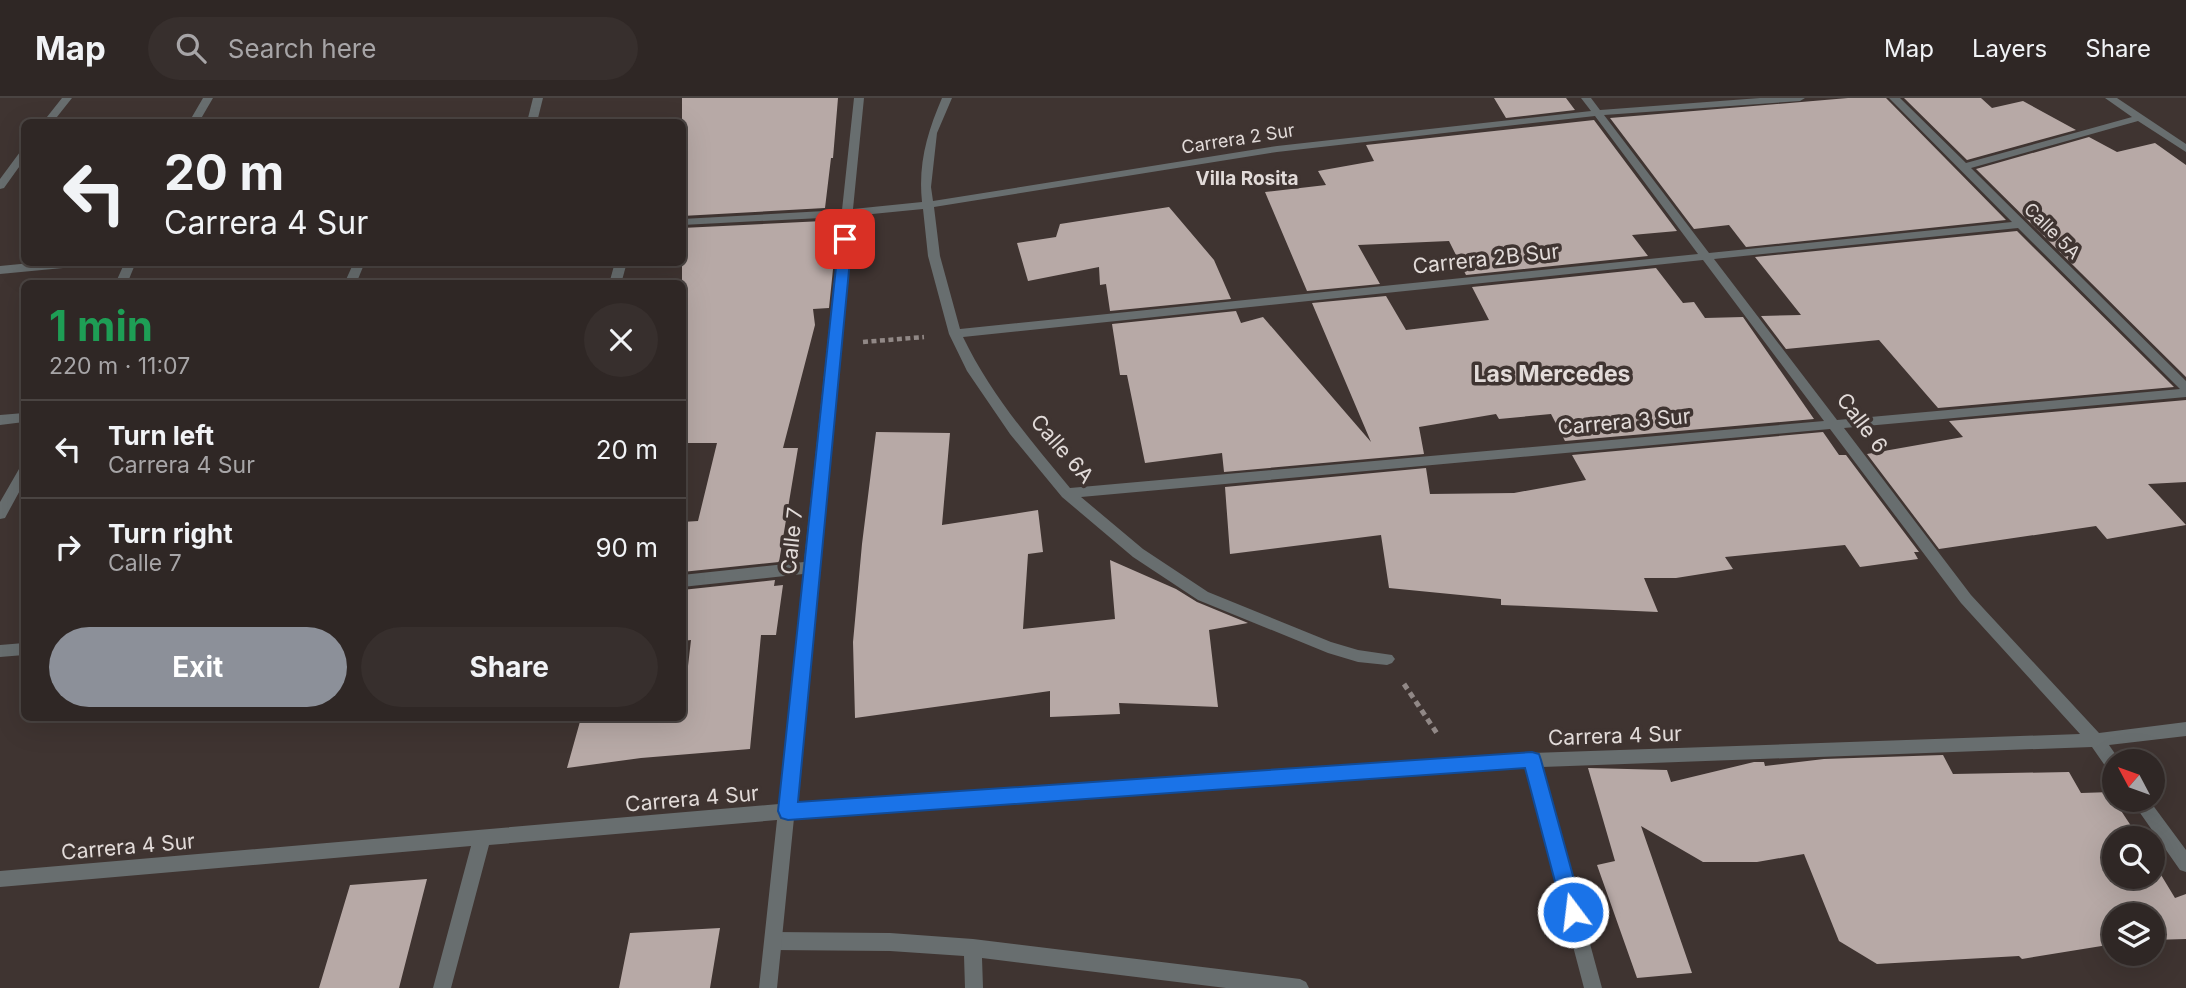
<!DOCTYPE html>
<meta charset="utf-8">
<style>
:root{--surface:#2f2725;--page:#372f2d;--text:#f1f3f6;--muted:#a7a5a7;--line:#4a4442;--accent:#8c9099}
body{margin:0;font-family:Inter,sans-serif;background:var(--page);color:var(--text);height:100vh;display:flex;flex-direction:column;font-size:26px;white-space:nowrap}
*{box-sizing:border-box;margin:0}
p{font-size:23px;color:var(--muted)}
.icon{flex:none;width:38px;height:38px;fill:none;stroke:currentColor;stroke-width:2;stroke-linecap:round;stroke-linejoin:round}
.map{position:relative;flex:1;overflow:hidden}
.side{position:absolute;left:21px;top:182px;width:665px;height:441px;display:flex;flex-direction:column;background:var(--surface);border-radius:10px;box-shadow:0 7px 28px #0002,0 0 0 2px var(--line)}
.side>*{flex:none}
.guide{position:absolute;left:21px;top:21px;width:665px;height:147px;border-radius:10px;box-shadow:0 7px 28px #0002,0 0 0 2px var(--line);background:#2f2725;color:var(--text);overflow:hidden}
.needle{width:46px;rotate:311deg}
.buttons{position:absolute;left:2102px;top:651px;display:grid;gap:14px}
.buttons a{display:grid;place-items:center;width:63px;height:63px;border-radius:50%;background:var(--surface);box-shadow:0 7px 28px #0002,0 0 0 2px var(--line);font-size:35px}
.pin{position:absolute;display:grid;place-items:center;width:60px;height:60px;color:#fff;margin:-30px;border-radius:14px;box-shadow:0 4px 10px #0006}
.me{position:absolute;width:77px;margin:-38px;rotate:345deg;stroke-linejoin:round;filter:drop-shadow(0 0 5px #0008)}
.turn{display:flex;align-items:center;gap:24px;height:147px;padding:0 28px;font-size:32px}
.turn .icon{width:91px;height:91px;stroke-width:2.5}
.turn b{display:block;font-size:49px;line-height:60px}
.round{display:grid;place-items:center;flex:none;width:74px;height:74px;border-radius:37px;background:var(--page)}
.summary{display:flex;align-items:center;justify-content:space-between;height:119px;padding:0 28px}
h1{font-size:42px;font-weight:700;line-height:52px;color:#1e9e55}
.primary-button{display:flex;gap:14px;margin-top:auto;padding:14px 28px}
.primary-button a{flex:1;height:80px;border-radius:42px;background:var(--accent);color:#fff;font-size:28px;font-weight:700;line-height:80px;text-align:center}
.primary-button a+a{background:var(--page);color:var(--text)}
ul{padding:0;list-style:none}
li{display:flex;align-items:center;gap:21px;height:98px;padding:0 28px;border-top:2px solid var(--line)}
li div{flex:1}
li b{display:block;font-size:26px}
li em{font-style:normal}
header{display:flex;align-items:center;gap:42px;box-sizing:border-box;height:98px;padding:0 35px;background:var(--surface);border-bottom:2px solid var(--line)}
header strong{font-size:33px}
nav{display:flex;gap:38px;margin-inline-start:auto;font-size:24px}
.search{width:490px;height:63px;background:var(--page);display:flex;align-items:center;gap:18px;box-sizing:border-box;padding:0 24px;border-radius:38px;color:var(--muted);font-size:26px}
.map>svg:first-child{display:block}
</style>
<header>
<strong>Map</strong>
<div class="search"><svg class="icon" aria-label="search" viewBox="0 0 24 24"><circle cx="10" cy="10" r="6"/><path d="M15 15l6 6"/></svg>Search here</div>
<nav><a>Map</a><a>Layers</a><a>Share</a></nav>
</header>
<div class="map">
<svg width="2186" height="890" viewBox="0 0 2186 890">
<rect width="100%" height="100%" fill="#3f3431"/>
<path fill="#b7a9a6" d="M682 0H838L833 60H831L825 110 682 118Z
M1494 0H1566L1575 12 1506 20Z
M1848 0H1886L2006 122 1746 149 1729 127 1694 131 1610 20Z
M1904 0H1981L1992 10 2023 3 2076 32 1967 62Z
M1594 22 1677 133 1632 137 1648 158 1466 177 1449 143 1358 147 1380 186 1307 193 1265 94 1326 87 1318 73 1374 63 1366 47Z
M2089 39 2117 54 2155 45 2186 67V279L1976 71Z
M1169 109 1214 162 1231 201 1110 213 1106 186 1100 187 1099 169 1028 183 1017 145 1056 139 1060 126Z
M823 123 820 152H835L829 210 813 211 815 227 783 350H798L779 464 682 474V424L698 423 717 345H682V130Z
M2017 133 2174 289 1938 310 1879 242 1786 251 1761 218 1801 217 1755 159Z
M1656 170 1683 205 1694 204 1705 220 1743 219 1814 321 1565 343 1551 316 1499 321 1496 316 1419 329 1424 356 1224 374 1222 355 1145 365 1127 277H1120L1112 226 1236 213 1241 225 1263 219 1371 344 1312 205 1386 198 1406 232 1489 222 1472 189Z
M2186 302V384L2148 386 2186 427 2107 441 2096 428 1939 451 1867 356 1963 339 1949 323Z
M876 334 950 335 942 427 1038 412 1043 454 1028 456 1023 531 1115 521 1110 462 1176 491 1197 504 1248 525 1209 532 1218 609 1119 605 1120 616 1050 619V593L855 620 853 544 862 446Z
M1823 334 1839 357H1846L1919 454H1914L1918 461 1860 469 1845 447 1725 459 1733 471 1676 480H1644L1658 514 1501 507V501L1389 490 1381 437 1230 456 1225 389 1426 370 1430 396 1514 395 1586 382 1572 357Z
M775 482 774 488 783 487 776 537H761L750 651 641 660 567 670 581 620H682L691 542 682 543V492Z
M1943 657 1953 676 2069 674 2081 695 2112 694 2114 702 2139 740H2114V779H2152V762L2175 800 2186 796V841L2152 842V817H2114V846L2022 861 2019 858 1877 866 1839 843 1804 756 1757 764H1703L1641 728 1692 875 1637 880 1597 767 1615 763 1588 670 1667 672 1671 684 1754 664H1764L1765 668 1824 661Z
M427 781 399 890H319L350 787Z
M720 830 710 890H619L630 835Z"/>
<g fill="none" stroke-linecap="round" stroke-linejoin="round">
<path stroke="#918886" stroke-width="4.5" stroke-dasharray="5 3.5" stroke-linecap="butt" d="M863 244 924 239"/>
<path stroke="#918886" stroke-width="5" stroke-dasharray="6 4.5" stroke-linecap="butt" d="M1404 586 1438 637"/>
<path fill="#686e6f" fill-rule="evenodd" d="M774 834 890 835 973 841 1300 881 1306 884 1309 890H1226L982 860 983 890H965L964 858 890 853 774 852 768 849 765 843 768 837Z"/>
<path fill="#686e6f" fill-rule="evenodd" d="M62 0H72L53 24H43Z
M203 0H213L199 24H189Z
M533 0H543L537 24H527Z
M854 0H864L853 111 922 104C918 66 927 35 942 0H952L937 35 931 89 933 103 1277 48 1591 13 1581 0H1591L1600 12 1760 0H1805L1800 3 1604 17 1709 155 2012 124 1889 0H1900L1966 65 2132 19 2105 0H2117L2186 46V54L2138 23 1971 70 2186 283V299L1844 330 1971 497 2099 635 2186 624V638L2109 647 2120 663H2114V674L2108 672 2092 649 1542 669 1602 890H1584L1526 670 794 720 777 890H759L777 722 489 747 451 890H433L471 748 0 789V773L779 706 803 476 682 489V477L804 464 841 119 682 127V121L842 112ZM1595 18 1698 156 960 231 940 158 934 109 1277 54ZM923 111 928 158 949 236 967 273 1010 336 1062 399 1133 459 1198 502 1328 555 1358 564 1387 567 1392 565 1395 561 1392 557 1358 552 1331 544 1208 494 1143 451 1081 399 1830 331 1961 505 2080 636 1532 655 795 705 852 118ZM2018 130 2180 291 1837 322 1714 161ZM1703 162 1824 323 1070 390C1030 342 990 295 963 239Z
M24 53V62L4 90 0 91V81L20 54Z
M41 164H89L84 168 0 176V168Z
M125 164H136L127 186H115Z
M354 164H365L356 186H344Z
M615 164H627L621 186H609Z
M24 315V324L0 327V317Z
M24 369V385L5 420 0 421V404L19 371Z
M24 545V557L0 559V547Z
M2131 702H2149L2186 752V774L2180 772Z"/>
</g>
<path fill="#1a73e8" stroke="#114b97" stroke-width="2" d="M845 137 852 141 798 704 1532 654 1539 656 1541 662 1583 814 1580 821 1573 824 1566 821 1563 814 1525 670 788 722 781 720 778 713 839 141Z"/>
<g text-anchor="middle" stroke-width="7" stroke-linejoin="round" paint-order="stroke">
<g font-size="18" fill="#e2dbd9" stroke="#3f3431">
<text transform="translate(1238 41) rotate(-9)" y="6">Carrera 2 Sur</text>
<text transform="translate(2052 133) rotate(45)" y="6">Calle 5A</text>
</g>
<g font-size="19" font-weight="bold" fill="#e2dbd9" stroke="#3f3431">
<text x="1247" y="87">Villa Rosita</text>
</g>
<g font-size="21" fill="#e2dbd9" stroke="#3f3431">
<text transform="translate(1486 161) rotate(-6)" y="7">Carrera 2B Sur</text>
<text transform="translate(1624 324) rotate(-5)" y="7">Carrera 3 Sur</text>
<text transform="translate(1862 325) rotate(53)" y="7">Calle 6</text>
<text transform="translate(1062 351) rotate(49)" y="7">Calle 6A</text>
<text transform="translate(792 443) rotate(-84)" y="7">Calle 7</text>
<text transform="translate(1615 638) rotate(-2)" y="7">Carrera 4 Sur</text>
<text transform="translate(692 701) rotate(-5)" y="7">Carrera 4 Sur</text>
<text transform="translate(128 749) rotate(-5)" y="7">Carrera 4 Sur</text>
</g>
<g font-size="23" font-weight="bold" fill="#e2dbd9" stroke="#3f3431">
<text x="1552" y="284">Las Mercedes</text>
</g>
</g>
</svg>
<div class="buttons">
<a><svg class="needle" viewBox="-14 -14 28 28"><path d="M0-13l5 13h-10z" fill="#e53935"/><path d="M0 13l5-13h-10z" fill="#a7a5a7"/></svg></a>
<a><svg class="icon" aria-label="search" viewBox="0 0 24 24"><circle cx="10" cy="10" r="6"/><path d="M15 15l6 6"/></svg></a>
<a><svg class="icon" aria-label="layers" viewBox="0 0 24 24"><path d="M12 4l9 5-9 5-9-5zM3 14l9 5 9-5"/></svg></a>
</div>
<div class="pin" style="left:845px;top:141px;background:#d93025"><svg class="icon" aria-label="arrive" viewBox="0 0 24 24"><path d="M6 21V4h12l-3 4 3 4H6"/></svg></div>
<svg class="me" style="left:1573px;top:814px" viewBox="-20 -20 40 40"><circle r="17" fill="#1a73e8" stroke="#fff" stroke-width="3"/><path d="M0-11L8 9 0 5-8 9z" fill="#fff"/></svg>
<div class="guide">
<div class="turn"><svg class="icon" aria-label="left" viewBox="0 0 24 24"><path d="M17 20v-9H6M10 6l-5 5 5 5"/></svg><div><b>20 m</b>Carrera 4 Sur</div></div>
</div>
<section class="side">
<div class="summary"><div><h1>1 min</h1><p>220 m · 11:07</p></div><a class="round"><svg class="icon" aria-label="close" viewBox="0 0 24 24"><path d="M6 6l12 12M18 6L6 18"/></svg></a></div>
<ul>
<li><svg class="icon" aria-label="left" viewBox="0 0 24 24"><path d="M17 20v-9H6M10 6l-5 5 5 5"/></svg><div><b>Turn left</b><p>Carrera 4 Sur</p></div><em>20 m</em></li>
<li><svg class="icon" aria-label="right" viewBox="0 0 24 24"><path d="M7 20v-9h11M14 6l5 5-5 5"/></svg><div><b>Turn right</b><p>Calle 7</p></div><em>90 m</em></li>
</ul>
<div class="primary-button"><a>Exit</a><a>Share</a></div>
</section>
</div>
